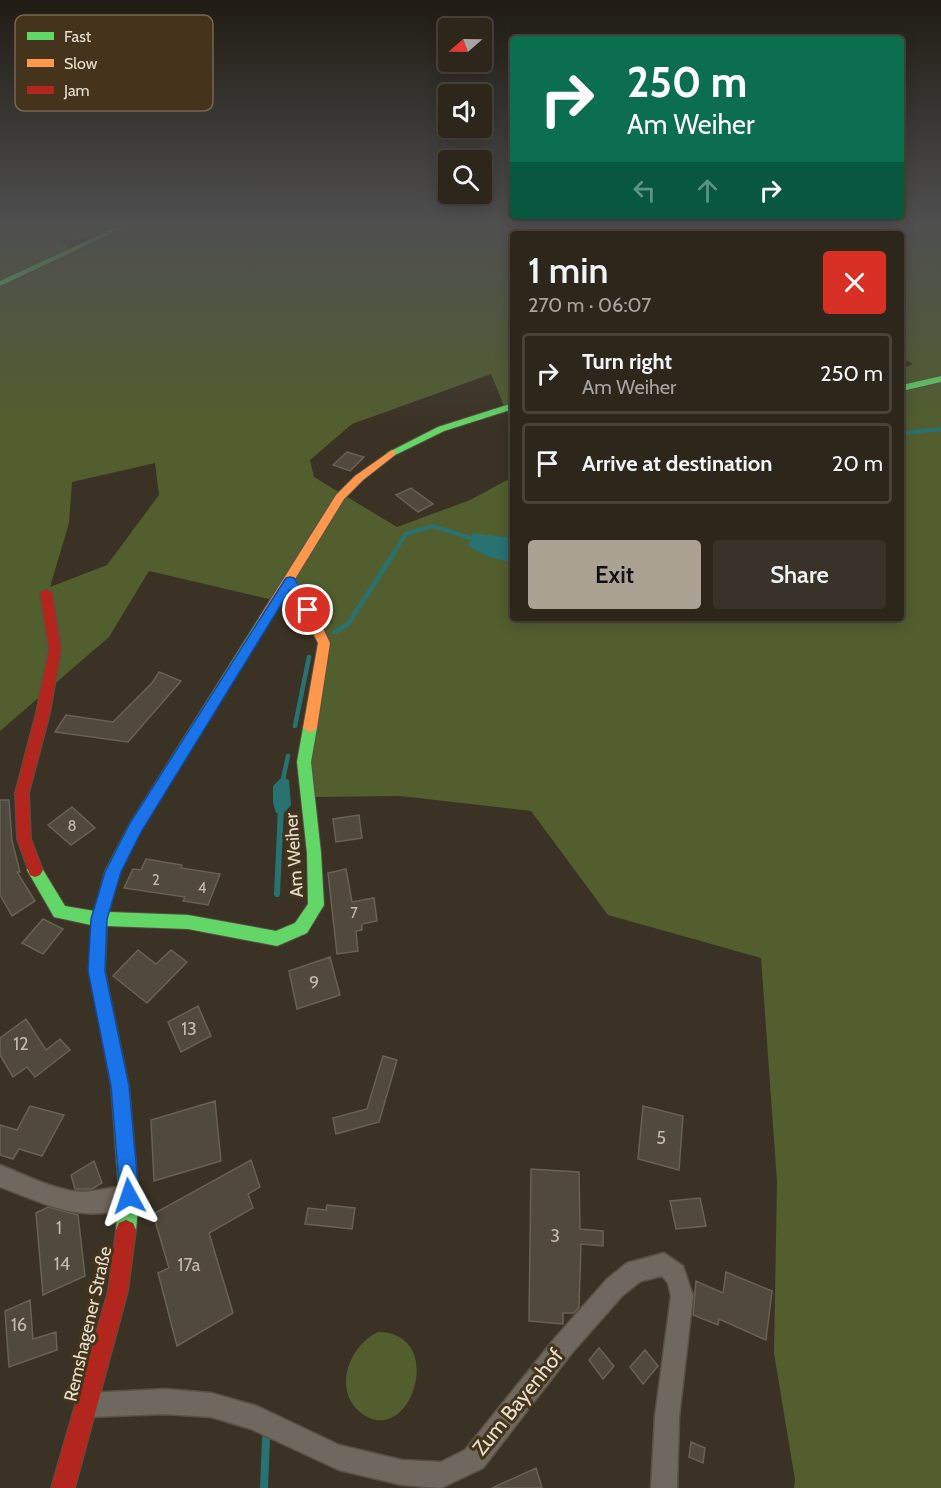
<!DOCTYPE html>
<meta charset="utf-8">
<style>
:root{--surface:#2c261b;--page:#383228;--text:#f1f3f6;--muted:#a6a5a3;--line:#48433a;--accent:#aba294}
body{margin:0;font-family:Cabin,sans-serif;background:var(--page);color:var(--text);height:100vh;display:flex;flex-direction:column;font-size:22px;white-space:nowrap}
*{box-sizing:border-box;margin:0}
p{font-size:20px;color:var(--muted)}
.icon{flex:none;width:33px;height:33px;fill:none;stroke:currentColor;stroke-width:2;stroke-linecap:round;stroke-linejoin:round}
.map{position:relative;flex:1;overflow:hidden}
.details{position:absolute;left:510px;top:231px;width:394px;height:390px;display:flex;flex-direction:column;background:var(--surface);border-radius:6px;box-shadow:0 3px 15px #0003,0 0 0 2px var(--line)}
.details>*{flex:none}
.guide{position:absolute;left:510px;top:36px;width:394px;height:183px;border-radius:6px;box-shadow:0 3px 15px #0003,0 0 0 2px var(--line);background:#0b6e4f;color:#fff;overflow:hidden}
.needle{width:39px;rotate:250deg}
.buttons{position:absolute;left:438px;top:18px;display:grid;gap:12px}
.buttons a{display:grid;place-items:center;width:54px;height:54px;border-radius:6px;background:var(--surface);box-shadow:0 3px 15px #0003,0 0 0 2px var(--line);font-size:30px}
.pin{position:absolute;display:grid;place-items:center;width:51px;height:51px;color:#fff;margin:-26px;border:3px solid #fff;border-radius:50%;box-shadow:0 2px 6px #0007}
.me{position:absolute;width:66px;margin:-33px;rotate:355deg;stroke-linejoin:round;filter:drop-shadow(0 0 4px #0008)}
.turn{display:flex;align-items:center;gap:21px;height:126px;padding:0 18px;font-size:27px}
.turn .icon{width:78px;height:78px;stroke-width:2.5}
.turn b{display:block;font-size:42px;line-height:51px}
.lanes{display:flex;align-items:center;height:57px;padding:0 18px;background:#0003;justify-content:center;gap:30px;direction:ltr}
.lanes .off{opacity:.35}
.round{display:grid;place-items:center;flex:none;width:63px;height:63px;border-radius:6px;background:var(--page)}
.headline{display:flex;align-items:center;justify-content:space-between;height:102px;padding:0 18px}
h1{font-size:36px;font-weight:600;line-height:45px}
.button{display:flex;gap:12px;margin-top:auto;padding:12px 18px}
.button a{flex:1;height:69px;border-radius:6px;background:var(--accent);color:#111;font-size:24px;font-weight:600;line-height:69px;text-align:center}
.button a+a{background:var(--page);color:var(--text)}
ul{padding:0;list-style:none}
li{display:flex;align-items:center;gap:18px;height:81px;margin:0 12px 9px;padding:0 6px;border:3px solid var(--line);border-radius:6px}
li div{flex:1}
li b{display:block;font-size:22px}
li em{font-style:normal}
.map>svg:first-child{display:block}
</style>
<div class="map">
<svg width="941" height="1488" viewBox="0 0 941 1488">
<rect width="100%" height="100%" fill="#3a3224"/>
<path fill="#525e2e" fill-rule="evenodd" d="M0 222H124L87 238 57 241 66 244 67 249 0 281Z
M140 222H941V1488H794L795 1480 774 1353 777 1182 761 958 608 915 531 811 400 796 312 797 309 763 328 644 312 609 149 571 109 637 0 731V287ZM513 234H902V358L913 364 902 369V618H513V477L470 500 397 527 314 477 310 460 352 424 491 374 506 411 513 421ZM155 463 159 495 107 565 50 587 69 523 72 482Z
M378 1332C447 1332 412 1446 364 1415 331 1394 348 1346 378 1332Z"/>
<path fill="#287272" d="M473 533 513 538V563L489 557 468 546Z
M282 777 289 780 291 805 283 814 276 813 273 803V786Z"/>
<g fill="none" stroke-linecap="round" stroke-linejoin="round">
<path stroke="#287272" stroke-width="4" d="M904 433 941 429
M393 554 406 534 433 526 476 540"/>
<path stroke="#287272" stroke-width="4.5" d="M335 632 348 624 394 553
M295 726 309 657
M282 784 288 756"/>
<path stroke="#287272" stroke-width="6" d="M277 894 281 808"/>
<path stroke="#287272" stroke-width="8" d="M264 1488 266 1439"/>
</g>
<path fill="#50493e" stroke="#686156" stroke-width="1.5" d="M347 452 364 457 350 471 333 465Z
M411 488 433 504 418 512 396 495Z
M159 672 181 681 128 742 55 732 66 715 113 722 152 683Z
M0 800H9L12 841 20 872H17L35 901 12 916 0 895Z
M72 807 95 828 71 845 48 825Z
M359 815 362 838 336 842 333 819Z
M146 859 182 865 181 868 220 874 208 905 183 901 185 897 124 888 133 869 141 870Z
M346 869 352 902 374 898 377 921 362 924V930L356 931 358 951 337 954 328 873Z
M43 919 63 929 43 954 22 943Z
M138 950 156 964 171 950 187 962 147 1003 113 976Z
M330 957 340 995 297 1009 289 971Z
M198 1006 211 1036 181 1052 168 1022Z
M26 1019 46 1050 60 1039 70 1050 35 1077 27 1067 13 1077 0 1055V1038Z
M383 1056 397 1060 379 1122 336 1134 333 1118 367 1109Z
M215 1101 221 1161 154 1181 151 1120Z
M30 1106 64 1115 42 1156 19 1149 13 1159 0 1155V1125L17 1130Z
M643 1106 683 1116 679 1170 638 1159Z
M251 1160 260 1187 248 1194 253 1208 209 1233 233 1313 177 1346 158 1273 169 1268 153 1214Z
M94 1161 102 1183 92 1189H75L71 1175Z
M531 1169 579 1172 580 1229 603 1231V1246L581 1244 579 1307 574 1313H563V1324L529 1321Z
M700 1198 706 1226 676 1229 670 1201Z
M327 1205 355 1208 352 1229 305 1224 308 1208 326 1210Z
M48 1207 78 1215 85 1276 43 1295 36 1213Z
M726 1272 772 1291 766 1340 719 1319 718 1325 693 1315 696 1281 723 1293Z
M30 1300 33 1339 56 1332 57 1350 9 1367 5 1311Z
M599 1348 614 1366 603 1379 589 1360Z
M645 1350 658 1366 643 1384 630 1367Z
M691 1442 705 1448 703 1463 689 1457Z
M536 1468 542 1488H492Z"/>
<g fill="none" stroke-linecap="round" stroke-linejoin="round">
<defs>
<path id="street" d="M0 1165C23 1174 48 1187 72 1191 93 1195 121 1182 137 1188L140 1196 137 1204C83 1226 50 1205 0 1187Z
M664 1253 683 1266 693 1296 679 1417 677 1488H651L655 1417 671 1296 668 1283 662 1276 641 1281 623 1295 571 1354 483 1468 441 1488 402 1485 339 1470 251 1429 211 1417 165 1414 88 1417 79 1414 76 1405 79 1396 88 1393 165 1389 211 1393 257 1406 339 1445 402 1460 441 1462 465 1450 555 1338 607 1279 627 1263Z"/>
<path id="fast" d="M128 222H136L0 286V281Z
M941 376V382L902 391V385Z
M513 403V409L444 431 395 455 387 453 438 427Z
M265 614 271 618 140 831 120 871 109 912 188 915 276 931 295 923 308 904 307 853 297 762 303 728 310 723 317 728 311 762 321 853 324 905 307 933 277 946 188 929 107 926 105 971 129 1086 139 1196 136 1230 133 1237 126 1240 119 1237 116 1230 119 1196 111 1086 89 971 91 925 54 917 27 870 30 865 35 863 40 865 65 906 94 911 105 871 130 823 261 615Z"/>
<path id="slow" d="M392 450 395 451V455L363 480 344 499 295 579 306 593 330 643 317 728 310 733 303 728 318 643 290 587 269 621 265 622 259 618 336 495 355 476Z"/>
<path id="jam" d="M46 589 52 593 61 649 50 713 29 793 31 839 43 870 40 875 35 877 30 875 17 839 15 793 36 713 49 649 40 593Z
M126 1220 133 1223 136 1230 128 1291 75 1488H51L108 1291 116 1230 119 1223Z"/>
</defs>
<use href="#street" stroke="#585144" stroke-width="3"/>
<use href="#fast" stroke="#585144" stroke-width="2"/>
<use href="#slow" stroke="#585144" stroke-width="2"/>
<use href="#jam" stroke="#585144" stroke-width="2"/>
<use href="#street" fill="#6f685f" fill-rule="evenodd"/>
<use href="#fast" fill="#63d668" fill-rule="evenodd"/>
<use href="#slow" fill="#ff974d" fill-rule="evenodd"/>
<use href="#jam" fill="#b3261e" fill-rule="evenodd"/>
</g>
<linearGradient id="sky" x2="0" y2="1"><stop stop-color="#201c14"/><stop offset="0.52" stop-color="#4f4f50"/><stop offset="1" stop-color="#4f4f50" stop-opacity="0"/></linearGradient>
<rect width="941" height="430" fill="url(#sky)"/>
<path fill="#1a73e8" stroke="#114b97" stroke-width="1.5" d="M290 577 294 578 314 610 312 613H304L290 590 141 832 121 872 107 919 105 971 129 1086 139 1196 136 1203 129 1206 123 1203 120 1196 111 1086 88 971 91 919 105 872 130 823 286 578Z"/>
<g text-anchor="middle" stroke-width="6" stroke-linejoin="round" paint-order="stroke">
<g font-size="15" fill="#c2baac">
<text x="72" y="831">8</text>
<text x="156" y="885">2</text>
<text x="202" y="893">4</text>
<text x="354" y="918">7</text>
</g>
<g font-size="18" fill="#e8dfd0" stroke="#43341b">
<text transform="translate(294 855) rotate(-94)" y="6">Am Weiher</text>
<text transform="translate(88 1324) rotate(-77)" y="6">Remshagener Straße</text>
</g>
<g font-size="18" fill="#c2baac">
<text x="314" y="989">9</text>
<text x="189" y="1035">13</text>
<text x="21" y="1050">12</text>
<text x="661" y="1144">5</text>
<text x="59" y="1234">1</text>
<text x="555" y="1242">3</text>
<text x="62" y="1270">14</text>
<text x="189" y="1271">17a</text>
<text x="19" y="1331">16</text>
</g>
<g font-size="21" fill="#e8dfd0" stroke="#43341b">
<text transform="translate(518 1402) rotate(-51)" y="7">Zum Bayenhof</text>
</g>
</g>
<rect x="15" y="15" width="198" height="96" rx="9" fill="#43341b" stroke="#756751" stroke-width="1.5"/>
<rect x="27" y="32" width="27" height="8" fill="#63d668"/>
<rect x="27" y="59" width="27" height="8" fill="#ff974d"/>
<rect x="27" y="86" width="27" height="8" fill="#b3261e"/>
<g font-size="16" fill="#e8dfd0">
<text x="64" y="42">Fast</text>
<text x="64" y="69">Slow</text>
<text x="64" y="96">Jam</text>
</g>
</svg>
<div class="buttons">
<a><svg class="needle" viewBox="-14 -14 28 28"><path d="M0-13l5 13h-10z" fill="#e53935"/><path d="M0 13l5-13h-10z" fill="#a6a5a3"/></svg></a>
<a><svg class="icon" aria-label="sound" viewBox="0 0 24 24"><path d="M4 9h4l5-4v14l-5-4H4zM17 9q2 3 0 6"/></svg></a>
<a><svg class="icon" aria-label="search" viewBox="0 0 24 24"><circle cx="10" cy="10" r="6"/><path d="M15 15l6 6"/></svg></a>
</div>
<div class="pin" style="left:308px;top:610px;background:#d93025"><svg class="icon" aria-label="arrive" viewBox="0 0 24 24"><path d="M6 21V4h12l-3 4 3 4H6"/></svg></div>
<svg class="me" style="left:129px;top:1196px" viewBox="-20 -20 40 40"><path d="M0-17L14 15 0 8-14 15z" fill="#1a73e8" stroke="#fff" stroke-width="4"/></svg>
<div class="guide">
<div class="turn"><svg class="icon" aria-label="right" viewBox="0 0 24 24"><path d="M7 20v-9h11M14 6l5 5-5 5"/></svg><div><b>250 m</b>Am Weiher</div></div>
<div class="lanes"><svg class="icon off" aria-label="left" viewBox="0 0 24 24"><path d="M17 20v-9H6M10 6l-5 5 5 5"/></svg><svg class="icon off" aria-label="ahead" viewBox="0 0 24 24"><path d="M12 20V5M6 11l6-6 6 6"/></svg><svg class="icon" aria-label="right" viewBox="0 0 24 24"><path d="M7 20v-9h11M14 6l5 5-5 5"/></svg></div>
</div>
<section class="details">
<div class="headline"><div><h1>1 min</h1><p>270 m · 06:07</p></div><a class="round" style="background:#d93025;color:#fff"><svg class="icon" aria-label="close" viewBox="0 0 24 24"><path d="M6 6l12 12M18 6L6 18"/></svg></a></div>
<ul>
<li><svg class="icon" aria-label="right" viewBox="0 0 24 24"><path d="M7 20v-9h11M14 6l5 5-5 5"/></svg><div><b>Turn right</b><p>Am Weiher</p></div><em>250 m</em></li>
<li><svg class="icon" aria-label="arrive" viewBox="0 0 24 24"><path d="M6 21V4h12l-3 4 3 4H6"/></svg><div><b>Arrive at destination</b></div><em>20 m</em></li>
</ul>
<div class="button"><a>Exit</a><a>Share</a></div>
</section>
</div>
